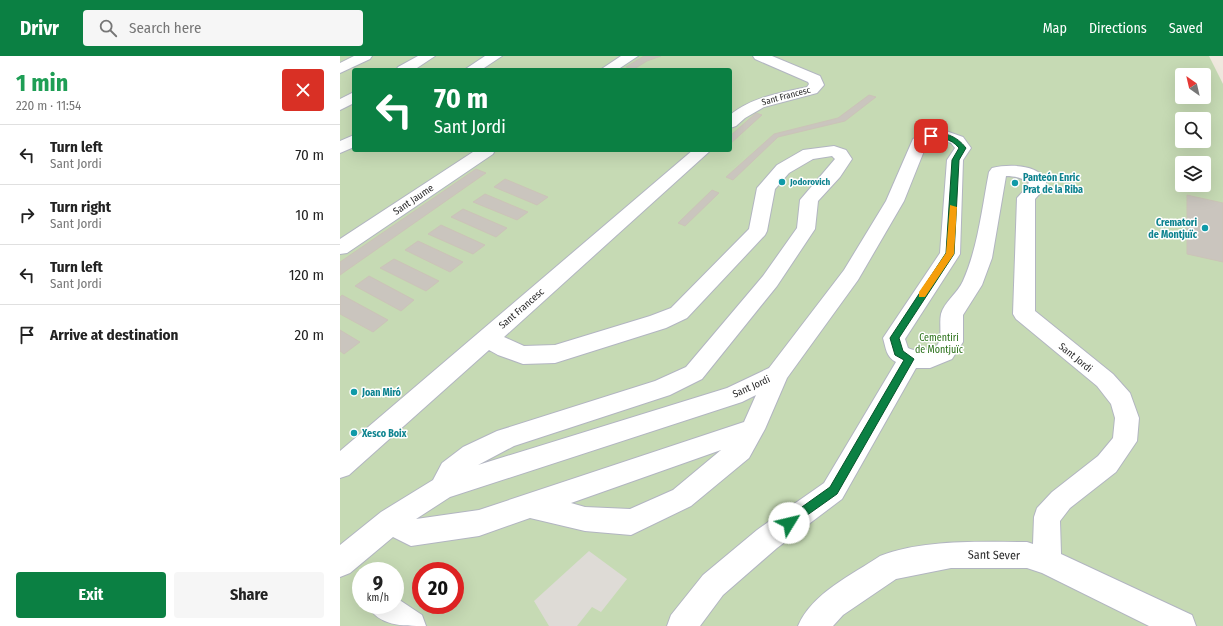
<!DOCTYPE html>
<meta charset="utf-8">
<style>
:root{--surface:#fff;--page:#f6f6f6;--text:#222;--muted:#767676;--line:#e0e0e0;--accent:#0b8043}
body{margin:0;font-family:"Fira Sans Condensed",sans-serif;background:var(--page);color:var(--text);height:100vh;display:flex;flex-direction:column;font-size:15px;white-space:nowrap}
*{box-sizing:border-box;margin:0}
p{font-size:13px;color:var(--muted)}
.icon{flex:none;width:22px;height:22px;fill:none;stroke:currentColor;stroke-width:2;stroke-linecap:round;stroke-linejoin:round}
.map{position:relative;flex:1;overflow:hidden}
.panel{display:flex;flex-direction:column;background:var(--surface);width:340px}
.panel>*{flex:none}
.guide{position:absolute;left:12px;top:12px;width:380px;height:84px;border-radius:4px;box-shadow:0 4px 16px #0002;background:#0b8043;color:#fff;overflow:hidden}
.needle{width:26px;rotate:326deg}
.controls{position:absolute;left:835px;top:12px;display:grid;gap:8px}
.controls a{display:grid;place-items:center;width:36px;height:36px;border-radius:4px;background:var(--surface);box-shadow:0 4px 16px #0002;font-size:20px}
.speed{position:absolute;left:12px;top:506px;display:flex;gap:8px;font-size:20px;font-weight:700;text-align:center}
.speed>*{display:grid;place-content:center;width:52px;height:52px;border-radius:50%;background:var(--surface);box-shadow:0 4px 16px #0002;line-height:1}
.speed small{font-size:10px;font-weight:400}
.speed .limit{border:6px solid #d22;background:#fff;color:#111}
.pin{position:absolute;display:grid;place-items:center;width:34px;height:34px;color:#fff;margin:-17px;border-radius:8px;box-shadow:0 2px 6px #0006}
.me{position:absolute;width:44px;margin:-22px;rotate:54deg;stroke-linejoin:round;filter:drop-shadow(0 0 3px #0008)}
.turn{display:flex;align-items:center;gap:14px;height:84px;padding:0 16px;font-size:18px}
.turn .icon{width:52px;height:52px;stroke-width:2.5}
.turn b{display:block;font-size:28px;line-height:34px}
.round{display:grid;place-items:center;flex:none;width:42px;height:42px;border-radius:4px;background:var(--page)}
.summary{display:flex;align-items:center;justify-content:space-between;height:68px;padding:0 16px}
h1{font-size:24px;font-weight:700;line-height:30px;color:#1e9e55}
.button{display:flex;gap:8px;margin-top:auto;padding:8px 16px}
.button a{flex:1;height:46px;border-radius:4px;background:var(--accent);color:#fff;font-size:16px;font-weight:700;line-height:46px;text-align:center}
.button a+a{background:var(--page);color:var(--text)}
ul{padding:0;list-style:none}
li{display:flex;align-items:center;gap:12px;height:60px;padding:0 16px;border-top:1px solid var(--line)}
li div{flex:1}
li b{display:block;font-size:15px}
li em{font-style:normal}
header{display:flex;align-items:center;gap:24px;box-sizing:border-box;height:56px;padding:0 20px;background:var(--accent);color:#fff}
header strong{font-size:19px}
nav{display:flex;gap:22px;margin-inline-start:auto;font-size:14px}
.search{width:280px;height:36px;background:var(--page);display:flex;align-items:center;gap:10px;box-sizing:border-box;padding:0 14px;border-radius:4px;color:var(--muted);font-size:15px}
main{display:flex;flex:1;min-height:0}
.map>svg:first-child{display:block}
</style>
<header>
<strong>Drivr</strong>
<div class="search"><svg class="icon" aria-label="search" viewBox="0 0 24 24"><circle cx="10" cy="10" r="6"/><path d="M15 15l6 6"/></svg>Search here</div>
<nav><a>Map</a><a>Directions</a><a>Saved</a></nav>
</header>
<main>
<section class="panel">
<div class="summary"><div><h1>1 min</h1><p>220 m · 11:54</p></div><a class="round" style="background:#d93025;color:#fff"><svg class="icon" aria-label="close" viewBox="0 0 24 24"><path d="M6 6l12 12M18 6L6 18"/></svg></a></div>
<ul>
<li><svg class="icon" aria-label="left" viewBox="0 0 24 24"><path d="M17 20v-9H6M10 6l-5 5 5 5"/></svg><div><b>Turn left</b><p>Sant Jordi</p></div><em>70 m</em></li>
<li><svg class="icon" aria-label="right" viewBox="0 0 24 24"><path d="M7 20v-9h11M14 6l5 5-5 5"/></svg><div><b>Turn right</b><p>Sant Jordi</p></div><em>10 m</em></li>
<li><svg class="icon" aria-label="left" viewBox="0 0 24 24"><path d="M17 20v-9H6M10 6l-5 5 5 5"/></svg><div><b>Turn left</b><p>Sant Jordi</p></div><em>120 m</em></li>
<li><svg class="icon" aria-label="arrive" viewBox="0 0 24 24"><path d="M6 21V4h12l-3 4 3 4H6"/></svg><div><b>Arrive at destination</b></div><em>20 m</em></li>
</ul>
<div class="button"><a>Exit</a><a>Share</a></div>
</section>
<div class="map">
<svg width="883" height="570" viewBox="0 0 883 570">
<rect width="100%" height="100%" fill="#efe8de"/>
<path fill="#c6dab4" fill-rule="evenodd" d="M0 0H869L883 28V570H0ZM14 14H390V94H14ZM842 19H864V41H842ZM842 63H864V85H842ZM842 107H864V129H842ZM21 515H55V549H21ZM81 515H115V549H81Z"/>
<path fill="#dedbd6" d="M249 495 287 523 261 556 252 551 237 570H209L194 545Z"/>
<path fill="#cac5be" stroke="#cbc4b7" d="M304 0H321L307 5 294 13 286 11Z
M529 39 536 41 505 65 438 81 393 124 386 121 434 78 498 62Z
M416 57 422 59 390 88V80Z
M136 113 146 117 0 219V206Z
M165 123 208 141 197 149 154 131Z
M372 134 379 137 345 170 338 167Z
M145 138 188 156 177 164 133 146Z
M847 139 883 147V206L847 198Z
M123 153 167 172 156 181 111 161Z
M101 169 145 189 133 198 88 178Z
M78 185 123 206 110 216 65 194Z
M54 203 99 225 86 235 40 212Z
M29 220 74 244 61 255 15 230Z
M2 239 48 264 33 276 0 258V241Z
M0 274 20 286 4 298 0 295Z"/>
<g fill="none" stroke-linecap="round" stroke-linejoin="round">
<defs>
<path id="minor" d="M14 0H32L30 3 0 17V7Z
M78 0H95L74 14H56L58 11Z
M145 0H162L141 14H124Z
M281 0H298L277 14H260Z
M413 0H432L480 20 484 29 477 37 424 51 405 62 396 70 390 72V59C412 41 440 37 467 31L469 28 468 26 415 3Z
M14 36V47L0 54V43Z
M603 74 623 81 631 92 623 104 620 198 565 283 568 292C573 295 579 294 585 294 607 294 598 272 601 258 604 246 618 237 623 225 638 191 642 152 649 116L652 112C669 108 696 108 707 124L704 133 695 143V255L773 318 790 337 799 362 797 385 776 416 730 452 720 465 721 498 852 559 856 570H809L702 517 687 512H611L556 523 503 559 493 570H458C472 537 512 519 540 500 584 483 640 486 687 486L693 488 694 461 697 452 712 436 758 400 773 382 775 362 771 348 757 330 676 263 673 258 677 142 687 131 689 126C681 122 675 120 666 120L652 202 642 229 623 259V286L612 303 590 312H576L502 443 437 492 383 539 360 570H327L331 559 363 519 417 474 484 427 556 306C546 301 546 292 543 282L600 197 607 104 615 92 611 87 602 84 595 85 586 90 564 145 518 224 447 322 425 373 409 402 351 450 291 479 245 475 190 462 139 480 71 490 53 481 10 517 0 521V489L41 456 93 424 102 407 123 391 157 375 315 325 346 311 423 220 457 172 460 144 495 103 492 100 473 103 449 117 435 133 427 175 425 179 347 262 326 272 215 307 183 308 158 299 149 294 9 419 0 422V395L353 94H371L164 281 184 290 215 289 310 260 331 252 409 173 417 132 437 109 463 94 494 90 506 94 512 103 500 121 478 145 475 173 437 230 362 323 330 339 174 390 138 409 387 332 429 312 504 214 546 145 573 83 585 77ZM416 339 404 366 139 454 76 463 110 441 402 346ZM381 394 333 434 290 453 245 451 231 447Z
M14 79V91L0 97V85Z
M136 94H155L153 98 7 197 0 198V183Z
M55 541 82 559 86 570C61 570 39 570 27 549H55Z"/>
</defs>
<use href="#minor" stroke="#b2b5c1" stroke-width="2"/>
<use href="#minor" fill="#fff" fill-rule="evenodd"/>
</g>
<path fill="#0b8043" stroke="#07532c" d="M589 78C604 75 617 80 626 92L619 104 614 198 559 282 563 295 574 303 497 438 449 472 445 471 444 467 445 463 490 431 564 304 555 299 550 282 606 197 612 104 619 92C610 81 601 83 589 81Z"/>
<path fill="#f59e0b" d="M610 149 617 151 614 198 585 241H579V236L606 197Z"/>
<g fill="#0f9aa8" stroke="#fff" stroke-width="1.5">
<circle cx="442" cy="126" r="4"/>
<circle cx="675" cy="127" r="4"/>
<circle cx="865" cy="172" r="4"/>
<circle cx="14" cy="336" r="4"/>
<circle cx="14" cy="377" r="4"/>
</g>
<g text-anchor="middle" stroke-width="3" stroke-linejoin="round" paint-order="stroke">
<g font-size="9" fill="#2c2c2c" stroke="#fff">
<text transform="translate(446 40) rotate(-15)" y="3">Sant Francesc</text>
</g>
<g font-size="9" font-weight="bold" fill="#0d838f" stroke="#fff" text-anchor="start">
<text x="450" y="129">Jodorovich</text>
</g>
<g font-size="10" font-weight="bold" fill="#0d838f" stroke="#fff" text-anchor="start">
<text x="683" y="125">Panteón Enric<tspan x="683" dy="12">Prat de la Riba</tspan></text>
<text x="857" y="170" text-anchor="end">Crematori<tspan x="857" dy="12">de Montjuïc</tspan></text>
<text x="22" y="340">Joan Miró</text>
<text x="22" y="381">Xesco Boix</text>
</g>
<g font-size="10" fill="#2c2c2c" stroke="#fff">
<text transform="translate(73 143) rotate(-34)" y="4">Sant Jaume</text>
<text transform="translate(181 252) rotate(-41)" y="4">Sant Francesc</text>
<text transform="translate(736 301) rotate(39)" y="4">Sant Jordi</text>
<text transform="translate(411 330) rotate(-24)" y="4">Sant Jordi</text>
</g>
<g font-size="10" fill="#286f17" stroke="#fff">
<text x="599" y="285">Cementiri<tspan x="599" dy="12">de Montjuïc</tspan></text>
</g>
<g font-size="12" fill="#2c2c2c" stroke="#fff">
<text transform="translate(654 499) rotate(1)" y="4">Sant Sever</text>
</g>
</g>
</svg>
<div class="controls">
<a><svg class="needle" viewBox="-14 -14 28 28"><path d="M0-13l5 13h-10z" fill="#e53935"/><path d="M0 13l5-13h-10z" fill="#767676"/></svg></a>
<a><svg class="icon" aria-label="search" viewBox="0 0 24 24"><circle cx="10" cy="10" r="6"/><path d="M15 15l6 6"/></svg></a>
<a><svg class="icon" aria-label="layers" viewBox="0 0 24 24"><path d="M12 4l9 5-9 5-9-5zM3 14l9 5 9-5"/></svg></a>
</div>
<div class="speed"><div>9<small>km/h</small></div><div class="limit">20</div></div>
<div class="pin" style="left:591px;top:80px;background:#d93025"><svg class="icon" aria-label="arrive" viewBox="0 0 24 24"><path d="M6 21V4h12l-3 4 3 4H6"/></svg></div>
<svg class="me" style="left:449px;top:467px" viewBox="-20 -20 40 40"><circle r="19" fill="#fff"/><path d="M0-13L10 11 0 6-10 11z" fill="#0b8043"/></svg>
<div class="guide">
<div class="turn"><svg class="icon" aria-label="left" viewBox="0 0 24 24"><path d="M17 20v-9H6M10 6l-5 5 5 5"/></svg><div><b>70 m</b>Sant Jordi</div></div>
</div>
</div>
</main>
